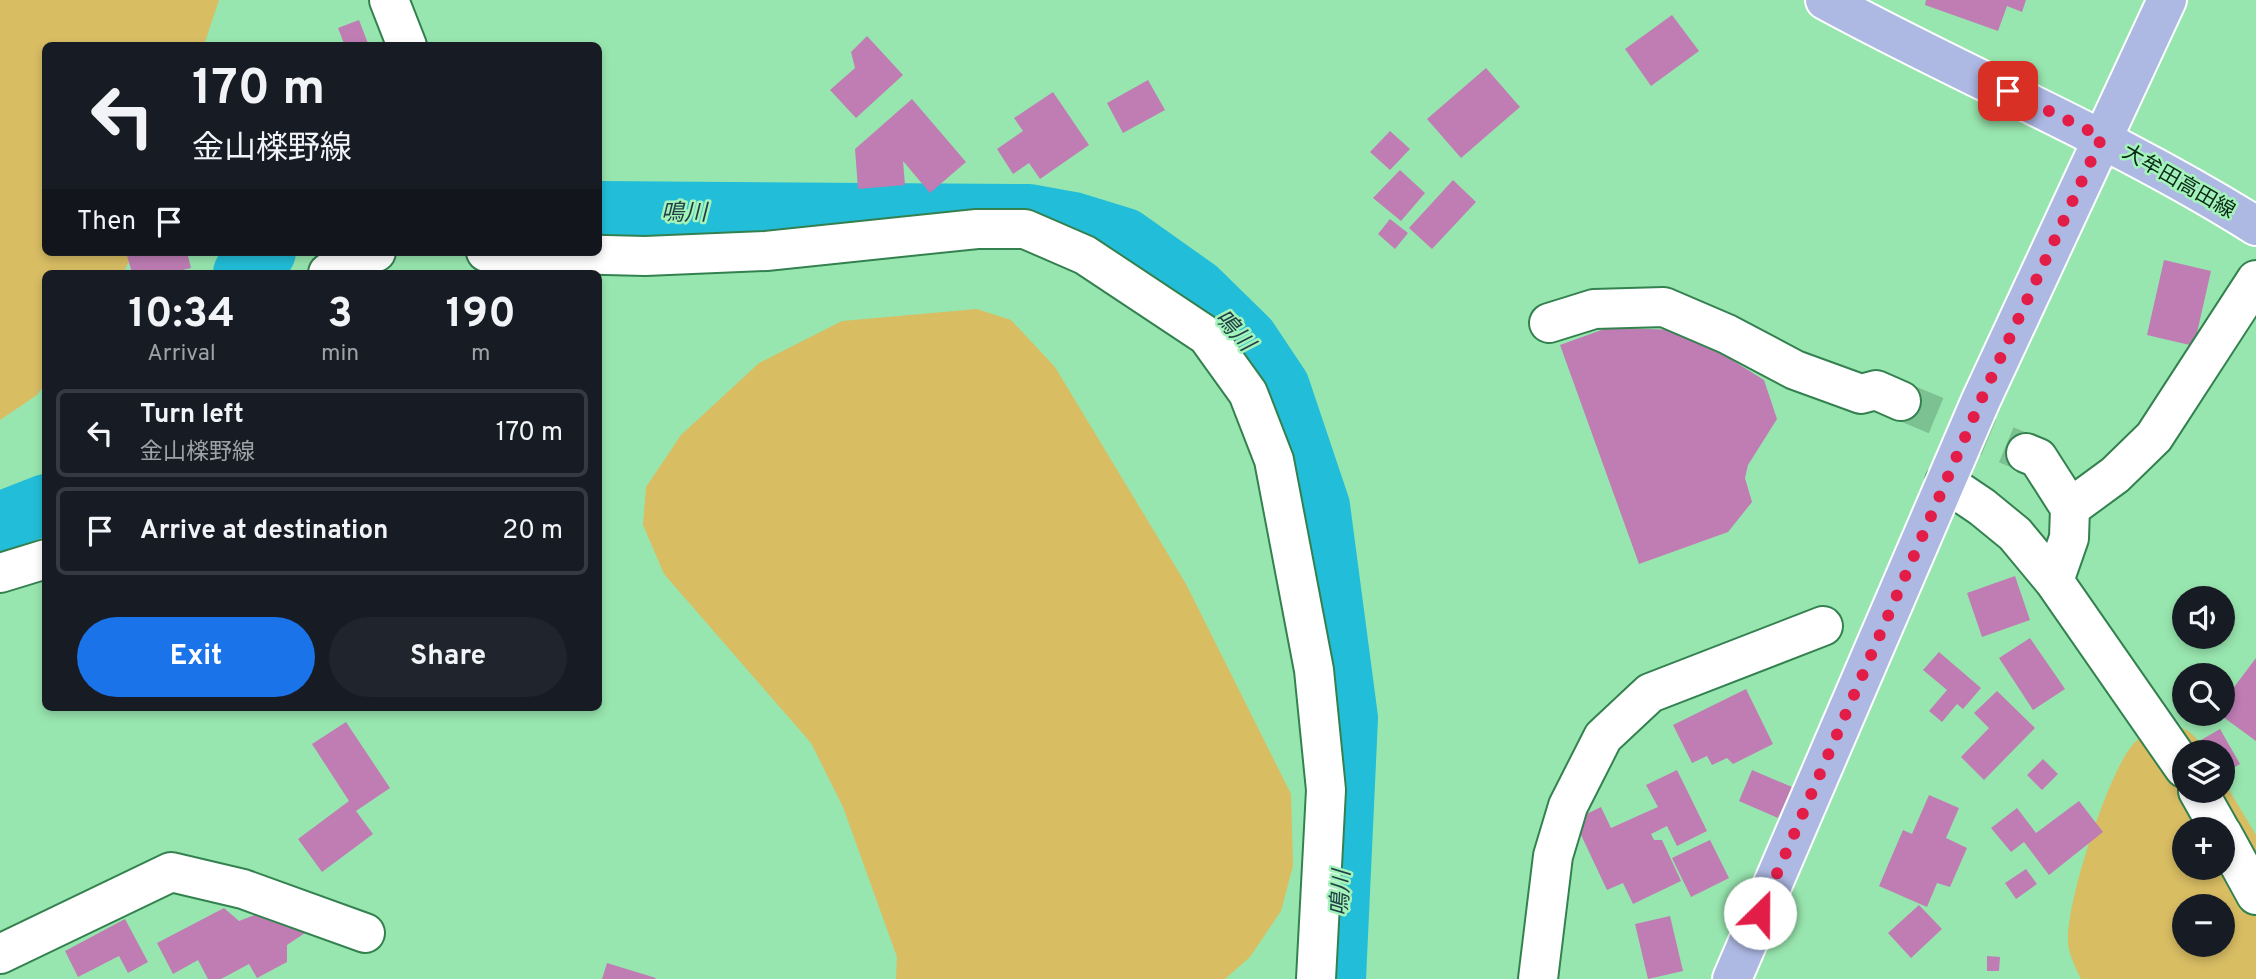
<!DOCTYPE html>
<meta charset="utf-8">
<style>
:root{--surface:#171b24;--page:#20242c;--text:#f1f3f6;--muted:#9ea1a6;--line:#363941;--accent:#1a73e8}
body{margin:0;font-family:Overpass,"Noto Sans JP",sans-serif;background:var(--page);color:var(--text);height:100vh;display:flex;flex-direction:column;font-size:26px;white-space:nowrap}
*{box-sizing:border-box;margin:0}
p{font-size:23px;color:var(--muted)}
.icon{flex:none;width:38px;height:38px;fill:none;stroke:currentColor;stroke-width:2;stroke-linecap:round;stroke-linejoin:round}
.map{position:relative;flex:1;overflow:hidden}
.drawer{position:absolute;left:42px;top:270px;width:560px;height:441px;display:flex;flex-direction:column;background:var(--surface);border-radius:10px;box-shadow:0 4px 10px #0003}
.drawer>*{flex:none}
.banner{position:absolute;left:42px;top:42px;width:560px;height:214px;border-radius:10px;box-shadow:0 4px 10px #0003;background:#171b24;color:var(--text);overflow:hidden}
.buttons{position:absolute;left:2172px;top:586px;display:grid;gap:14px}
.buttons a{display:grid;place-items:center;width:63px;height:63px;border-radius:50%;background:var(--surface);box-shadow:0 4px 10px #0003;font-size:35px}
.pin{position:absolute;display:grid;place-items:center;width:60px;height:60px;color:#fff;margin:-30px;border-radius:14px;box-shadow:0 4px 10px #0006}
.me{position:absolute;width:77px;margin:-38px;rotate:23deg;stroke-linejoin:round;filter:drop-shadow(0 0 5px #0008)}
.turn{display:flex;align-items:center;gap:24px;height:147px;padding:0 35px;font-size:32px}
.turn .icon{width:91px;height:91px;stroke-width:2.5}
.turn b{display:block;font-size:49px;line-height:60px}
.then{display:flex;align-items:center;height:66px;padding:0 35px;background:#0003;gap:14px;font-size:26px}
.eta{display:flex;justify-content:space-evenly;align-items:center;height:119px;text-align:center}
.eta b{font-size:42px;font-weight:700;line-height:49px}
.button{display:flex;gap:14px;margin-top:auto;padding:14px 35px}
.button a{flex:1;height:80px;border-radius:42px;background:var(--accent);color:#fff;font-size:28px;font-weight:700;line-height:80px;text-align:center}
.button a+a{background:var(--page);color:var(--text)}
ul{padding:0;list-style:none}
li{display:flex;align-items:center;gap:21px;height:88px;margin:0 14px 10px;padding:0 21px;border:4px solid var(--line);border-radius:10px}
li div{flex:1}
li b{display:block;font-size:26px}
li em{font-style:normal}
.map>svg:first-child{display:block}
</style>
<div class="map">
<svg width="2256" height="979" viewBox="0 0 2256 979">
<rect width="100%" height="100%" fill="#98e6af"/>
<path fill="#d8bd63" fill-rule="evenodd" d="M0 0H219L204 45 46 46V252H134L123 273H46L45 384 37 395 0 420Z
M977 309 1011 320 1055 367 1186 584 1291 794 1293 866 1281 911 1250 957 1225 979H896L897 957 843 807 811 743 664 574 643 525 646 487 681 435 759 363 842 321Z
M2159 724C2183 724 2194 732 2206 752H2184V791H2222L2223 780 2256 835V979H2081C2076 969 2069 955 2068 943 2066 902 2106 781 2130 748 2139 737 2148 731 2159 724ZM2184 830H2222V868H2184ZM2184 906H2222V945H2184Z"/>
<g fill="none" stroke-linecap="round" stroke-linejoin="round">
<path stroke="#22bdd8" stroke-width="60" d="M598 211 1029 214 1073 222 1125 238 1197 289 1248 339 1280 387 1320 506 1348 718 1336 979
M243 273 266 252
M0 522 46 504"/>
</g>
<path fill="#bf7db4" d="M1926 0H2026L2022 12 2007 6 1998 31 1925 5Z
M1672 15 1699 51 1651 86 1625 49Z
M359 20 369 46H345L338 28Z
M867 36 903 75 856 118 830 90 855 68 851 52Z
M1486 68 1520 107 1461 158 1427 119Z
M1148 80 1165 110 1123 133 1107 103Z
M1053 92 1089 145 1040 179 1029 163 1013 174 997 149 1023 131 1014 118Z
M912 99 966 162 930 193 903 161 905 185 858 189 855 149Z
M1390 131 1410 149 1390 170 1370 152Z
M1400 170 1425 193 1401 221 1373 198Z
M1453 180 1476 202 1432 249 1409 228Z
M1390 219 1408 233 1395 249 1378 234Z
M126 252H187L191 268 170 273H132Z
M2164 260 2211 271 2194 346 2147 335Z
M1607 328 1684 330 1764 380 1777 419 1748 465 1745 478 1752 502 1728 532 1639 564 1560 345Z
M2015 576 2030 620 1982 637 1967 593Z
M2030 638 2065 689 2033 710 1999 658Z
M1939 652 1981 688 1963 709 1957 704 1942 722 1929 711 1947 690 1923 670Z
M2256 658V741L2219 714H2222V703Z
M1746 689 1773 744 1733 764 1727 758 1712 765 1707 756 1692 763 1673 725Z
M1997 691 2035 728 1984 780 1961 757 1989 728 1974 713Z
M346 722 390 788 356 811 373 834 322 872 298 839 349 801 312 744Z
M2220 729 2240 764 2222 774V752H2192L2189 747Z
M2043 759 2058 774 2042 790 2027 775Z
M1677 770 1707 831 1677 846 1667 826 1651 834 1654 840H1662L1681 881 1633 904 1623 883 1607 890 1574 820 1601 807 1611 828 1642 814 1658 807 1646 785Z
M1752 770 1792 787 1778 818 1739 801Z
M1929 795 1959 808 1946 838 1967 848 1950 887 1937 883 1927 907 1879 886 1903 830 1912 834Z
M2079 801 2103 832 2049 875 2024 842 2011 852 1991 828 2017 808 2036 833Z
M1710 840 1729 878 1691 897 1672 858Z
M2026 869 2037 884 2016 899 2005 883Z
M1919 905 1942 929 1911 958 1888 933Z
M224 908 239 921 265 911 308 931 287 945V962L257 978 249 964 221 979H208L198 960 173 974 157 943Z
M1670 916 1683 971 1648 979 1635 924Z
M125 919 148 962 128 973 119 956 78 977 65 951Z
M1987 956 2000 957 1999 971H1987Z
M607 963 656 978 655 979H602Z"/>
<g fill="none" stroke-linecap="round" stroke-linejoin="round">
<path stroke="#7cc191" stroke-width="38" stroke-dasharray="38 19" stroke-linecap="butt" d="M1901 401 2026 453"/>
<defs>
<path id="minor" d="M389 0 407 46
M486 252 645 256 766 251 977 229H1025L1085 255 1207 336 1248 393 1274 460 1314 670 1326 790 1316 979
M328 273 345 260 376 252
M1549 323 1594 309 1664 307 1727 334 1795 370 1861 394 1876 390 1901 401
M2026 453 2038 458 2070 508 2069 538 2054 581
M1945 482 1982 507 2015 534 2054 581 2184 768
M2070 508 2115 475 2154 437 2256 280
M0 573 46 559
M2198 791 2220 830
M2222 833 2256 895
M0 954 171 872 243 889 365 933
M1538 979 1553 856 1568 806 1603 737 1650 693 1823 626"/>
<path id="major" d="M1825 0C1968 78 2118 139 2256 226
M1732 979 1981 400 2167 0"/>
</defs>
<use href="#minor" stroke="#348150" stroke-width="42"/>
<use href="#major" stroke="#fff" stroke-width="42"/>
<use href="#minor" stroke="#fff" stroke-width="38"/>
<use href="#major" stroke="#adb8e3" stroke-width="38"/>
</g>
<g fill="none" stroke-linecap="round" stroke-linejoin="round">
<path stroke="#e11d48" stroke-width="12" stroke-dasharray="0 21.6" d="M1760 913 1981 400 2102 137 2008 91"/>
</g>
<g text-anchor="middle" stroke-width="5" stroke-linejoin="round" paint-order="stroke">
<g font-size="21" fill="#0a2b17" stroke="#a4f3bb">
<text transform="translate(2179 181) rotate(30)" y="7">大牟田高田線</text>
</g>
<g font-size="23" font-style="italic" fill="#234047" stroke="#a4f3bb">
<text x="684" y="220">鳴川</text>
<text transform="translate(1235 330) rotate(48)" y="8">鳴川</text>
<text transform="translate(1340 893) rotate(-87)" y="8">鳴川</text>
</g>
</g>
</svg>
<div class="buttons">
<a><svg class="icon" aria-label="sound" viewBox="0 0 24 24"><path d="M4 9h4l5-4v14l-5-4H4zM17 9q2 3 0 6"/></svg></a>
<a><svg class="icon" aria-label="search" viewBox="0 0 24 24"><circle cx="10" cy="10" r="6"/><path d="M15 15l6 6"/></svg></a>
<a><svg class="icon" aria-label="layers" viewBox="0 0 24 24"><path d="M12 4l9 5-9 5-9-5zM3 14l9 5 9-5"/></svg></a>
<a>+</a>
<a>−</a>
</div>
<div class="pin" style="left:2008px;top:91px;background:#d93025"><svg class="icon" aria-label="arrive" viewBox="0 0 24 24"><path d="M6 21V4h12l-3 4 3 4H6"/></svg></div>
<svg class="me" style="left:1760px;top:913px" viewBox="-20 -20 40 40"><circle r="19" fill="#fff"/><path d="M0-13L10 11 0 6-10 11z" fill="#e11d48"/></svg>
<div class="banner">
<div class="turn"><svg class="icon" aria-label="left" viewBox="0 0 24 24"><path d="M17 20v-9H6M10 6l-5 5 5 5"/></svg><div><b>170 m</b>金山檪野線</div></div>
<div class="then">Then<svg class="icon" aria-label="arrive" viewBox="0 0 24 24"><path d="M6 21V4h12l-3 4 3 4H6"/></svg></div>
</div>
<section class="drawer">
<div class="eta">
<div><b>10:34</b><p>Arrival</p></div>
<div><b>3</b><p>min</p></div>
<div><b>190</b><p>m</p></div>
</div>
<ul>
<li><svg class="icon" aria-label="left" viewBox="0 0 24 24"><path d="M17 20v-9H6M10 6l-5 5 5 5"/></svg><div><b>Turn left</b><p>金山檪野線</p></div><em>170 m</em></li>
<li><svg class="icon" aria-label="arrive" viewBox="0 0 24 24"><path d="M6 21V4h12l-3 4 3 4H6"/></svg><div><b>Arrive at destination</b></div><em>20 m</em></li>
</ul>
<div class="button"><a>Exit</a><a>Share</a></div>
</section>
</div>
